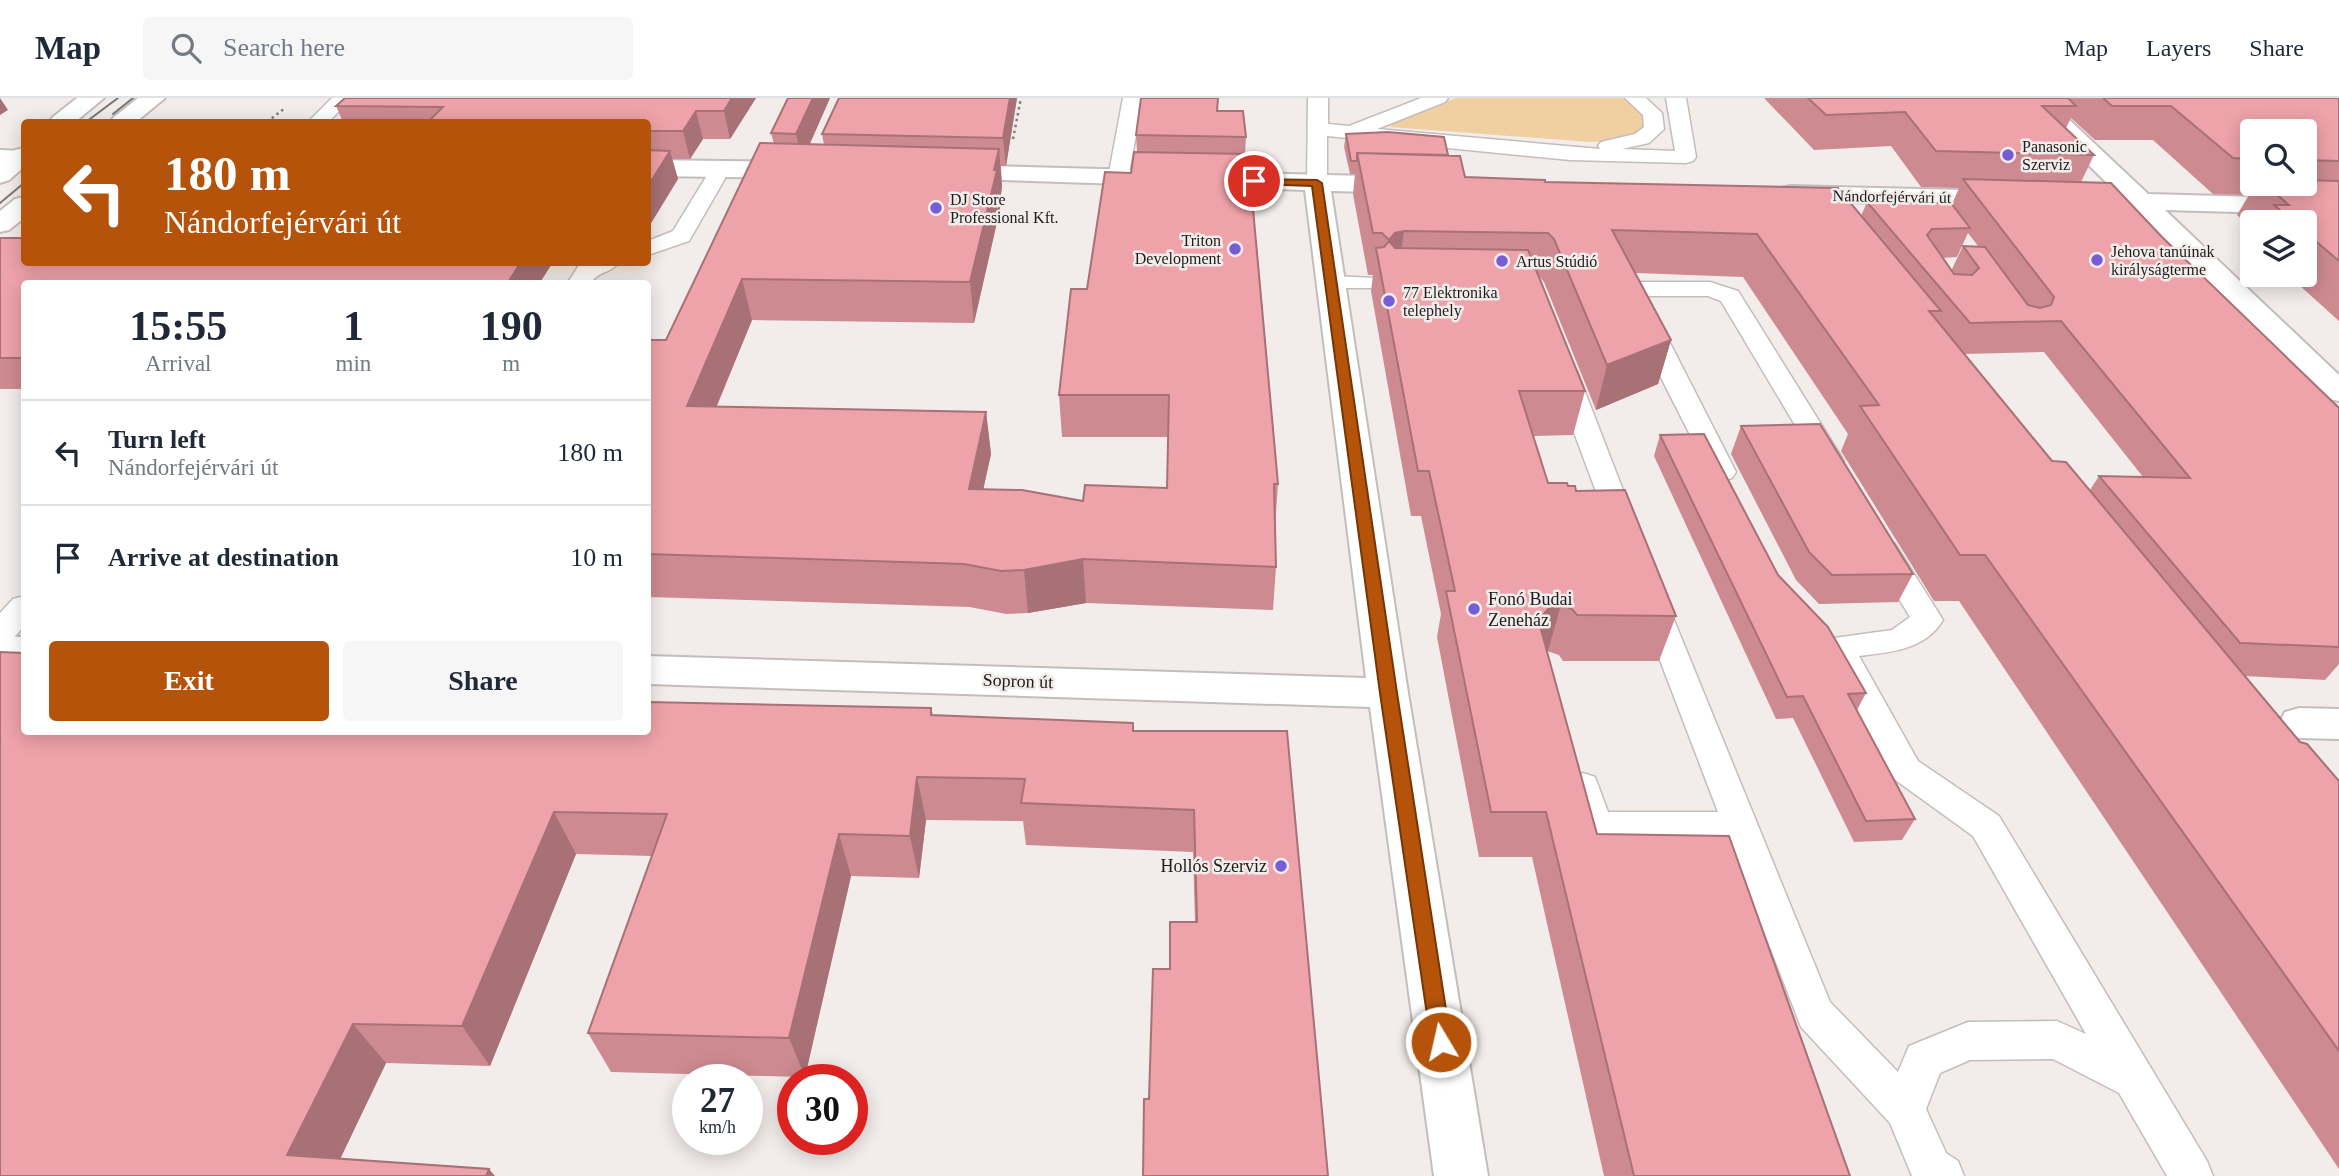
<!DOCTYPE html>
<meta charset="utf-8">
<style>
:root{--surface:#fff;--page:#f6f6f7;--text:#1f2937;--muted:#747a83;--line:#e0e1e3;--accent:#b45309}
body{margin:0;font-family:"Times New Roman",serif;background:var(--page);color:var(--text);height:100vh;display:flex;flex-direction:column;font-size:26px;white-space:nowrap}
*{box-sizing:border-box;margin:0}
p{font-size:23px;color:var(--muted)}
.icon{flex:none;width:38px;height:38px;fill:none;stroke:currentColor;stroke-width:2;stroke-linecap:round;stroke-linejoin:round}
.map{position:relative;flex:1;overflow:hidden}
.sheet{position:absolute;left:21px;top:182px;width:630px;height:455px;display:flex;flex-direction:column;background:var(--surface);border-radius:7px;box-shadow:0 4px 18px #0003}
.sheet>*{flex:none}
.top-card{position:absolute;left:21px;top:21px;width:630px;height:147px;border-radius:7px;box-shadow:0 4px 18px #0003;background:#b45309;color:#fff;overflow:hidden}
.controls{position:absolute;left:2240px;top:21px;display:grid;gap:14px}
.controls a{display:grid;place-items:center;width:77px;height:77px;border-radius:7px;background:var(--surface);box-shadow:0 4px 18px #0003;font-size:35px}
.speed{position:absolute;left:672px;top:966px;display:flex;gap:14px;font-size:35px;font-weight:700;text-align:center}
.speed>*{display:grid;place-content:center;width:91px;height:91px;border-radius:50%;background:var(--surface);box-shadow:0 4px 18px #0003;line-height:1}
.speed small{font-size:18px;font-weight:400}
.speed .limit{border:10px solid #d22;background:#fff;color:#111}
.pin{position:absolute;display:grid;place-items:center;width:60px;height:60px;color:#fff;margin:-30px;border:4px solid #fff;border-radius:50%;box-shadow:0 2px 7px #0007}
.me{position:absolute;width:77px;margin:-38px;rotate:351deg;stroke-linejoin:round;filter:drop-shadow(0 0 5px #0008)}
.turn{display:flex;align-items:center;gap:24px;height:147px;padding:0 28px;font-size:32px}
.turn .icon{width:91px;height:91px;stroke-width:2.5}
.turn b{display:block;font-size:49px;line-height:60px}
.eta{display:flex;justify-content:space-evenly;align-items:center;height:119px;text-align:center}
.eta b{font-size:42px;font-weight:600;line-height:49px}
.primary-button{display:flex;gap:14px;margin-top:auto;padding:14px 28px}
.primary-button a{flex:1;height:80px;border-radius:7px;background:var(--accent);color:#fff;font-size:28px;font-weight:600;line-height:80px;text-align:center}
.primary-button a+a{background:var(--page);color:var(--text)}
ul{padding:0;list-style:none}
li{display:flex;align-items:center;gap:21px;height:105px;padding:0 28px;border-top:2px solid var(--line)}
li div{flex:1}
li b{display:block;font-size:26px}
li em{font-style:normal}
header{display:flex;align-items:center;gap:42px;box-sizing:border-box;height:98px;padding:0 35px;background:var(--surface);border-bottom:2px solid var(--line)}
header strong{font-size:33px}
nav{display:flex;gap:38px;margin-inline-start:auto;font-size:24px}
.search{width:490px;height:63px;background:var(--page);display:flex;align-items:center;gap:18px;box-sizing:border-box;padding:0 24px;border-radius:7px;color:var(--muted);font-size:26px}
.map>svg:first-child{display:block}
</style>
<header>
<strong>Map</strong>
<div class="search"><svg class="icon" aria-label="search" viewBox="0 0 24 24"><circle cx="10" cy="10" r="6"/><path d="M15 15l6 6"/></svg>Search here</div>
<nav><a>Map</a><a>Layers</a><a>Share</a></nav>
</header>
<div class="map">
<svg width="2339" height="1078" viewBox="0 0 2339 1078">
<rect width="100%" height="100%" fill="#f2edeb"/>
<path fill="#f0d0a1" d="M1456 0H1623L1643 14 1646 27 1643 32C1625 40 1609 44 1590 44L1390 29 1396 22Z"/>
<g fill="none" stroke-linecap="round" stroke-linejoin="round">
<defs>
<path id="service" d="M332 0H353L328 24H308Z
M1123 0H1143L1128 80 1125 84H1111L1108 80Z
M1308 0H1328V26L1349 28 1421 0H1448L1445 4 1377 31 1600 51 1598 48 1601 44 1635 36 1644 29 1643 17 1625 0H1646L1662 15 1664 31 1649 45 1622 51 1675 53 1666 0H1686L1696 59 1693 63 1686 65 1570 62 1327 38V85L1324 89H1310L1307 85Z
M721 64 728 66 731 70 689 143 648 157V143L673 133 714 66Z
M586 164H619C611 176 599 172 590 186H567L579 167Z
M1331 178 1377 180 1381 185 1377 190H1323L1319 185 1323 180Z
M1639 184H1710L1738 193 1844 363 1840 369 1830 371 1820 369 1721 203 1708 198H1646L1736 374 1732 380 1722 383 1712 380 1620 199 1631 186Z
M1564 265 1573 268 1577 273 1638 431 1634 438 1624 440 1614 438 1610 431 1551 273 1555 268Z
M1885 443 1895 446 1943 522C1925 552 1891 554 1859 558L1918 663 1999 718 2207 1063 2213 1078H2167L2119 995 2053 961 1970 962 1940 975 1926 1011 1946 1055 1958 1063 1964 1078H1912L1890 1025 1801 929 1729 743 1594 742 1581 738 1566 689 1571 679 1583 675 1595 679 1608 714H1718L1637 502 1641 495 1652 491 1663 495 1830 904 1898 974 1909 948 1968 924 2057 923 2086 936 1973 738 1894 681 1822 549 1827 541 1892 532 1910 519 1870 453 1875 446Z
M24 498V528L11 543 0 546V515L13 501Z"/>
<path id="minor" d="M2021 0H2046L2148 96 2339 101V117L2165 112 2339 277V303L2328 301 2134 111 2068 108 2064 102 2068 96 2117 95Z
M0 52 24 53V67L0 66Z
M648 62 799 64 808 67 812 72 808 77 799 80 648 78Z
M951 67 1405 79 1414 82 1418 87 1414 92 1405 95 1331 93 1408 595 1488 1078H1434L1370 609 648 586V558L1366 580 1305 92 942 80 938 75 942 70Z
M1790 88 2007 93 2016 95 2020 101 2016 107 2007 109 1781 102 1777 96 1781 90Z
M0 538 24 539V567L0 566Z
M2299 610 2339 611V641L2299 640 2285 636 2279 625 2285 614Z"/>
<path id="secondary" d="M77 0H104L75 24H49L53 19Z
M138 0H165L136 24H110L114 19Z
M24 50V69L9 82 0 85V64L15 52Z
M24 99V120L9 132 0 134V113L15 101Z"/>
</defs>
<use href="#service" stroke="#c3bdbc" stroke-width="3"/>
<use href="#minor" stroke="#c3bdbc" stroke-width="4"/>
<use href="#secondary" stroke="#c3bdbc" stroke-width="4"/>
<path stroke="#817e7d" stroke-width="2.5" stroke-dasharray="2.5 3.5" stroke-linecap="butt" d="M267 24 285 10
M1013 41 1021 0"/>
<use href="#service" fill="#fff" fill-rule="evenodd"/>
<use href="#minor" fill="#fff" fill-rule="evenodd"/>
<use href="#secondary" fill="#fff" fill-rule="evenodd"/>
<path stroke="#797675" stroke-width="2" d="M113 16 133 0
M86 24 118 0
M0 105 24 85"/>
</g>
<path fill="#cd8b91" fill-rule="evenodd" d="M345 0H756L730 41H703L690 61H672L678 81 648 130V24H343L336 8Z
M788 0H830L809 46 824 47 822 36 839 0H1017L1006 68H1001L1002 89 1000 102V111L974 225 752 222 717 308 986 314 991 356 983 392 1083 403 1167 390 1168 339H1062L1059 297 1087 191 1131 75 1137 54 1136 37 1218 13 1246 39 1245 56 1278 386 1275 429 1276 469 1273 512 1086 505 1028 515 1006 516 970 509 648 499V242H666L774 46 771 35Z
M1764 0H2339V223L2288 177H2305V124H2252V131L2237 117 2249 97 2213 96 2153 42H2095L2071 20 2066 30 2094 57 2081 84 2162 139 2339 310V566L2325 582 2245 578 2300 644 2339 683V1071L1959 503H1934L1841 353 1848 336 1743 179 1636 175 1671 242 1658 286 1596 312 1544 184 1538 177 1585 293 1573 337 1533 338 1548 385 1568 388 1576 393 1676 518 1659 563H1563L1559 557 1547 553 1597 736 1850 1078H1604L1532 759H1479L1437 539 1441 516 1421 418H1411L1371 193 1373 177H1368L1353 96 1355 76H1350L1344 49 1346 36 1448 57 1465 79 1545 84 1861 118 1867 104 1952 106 1959 90 1921 89 1891 48 1814 52ZM2252 33H2305V86H2252ZM1968 135 1978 148H1963L1951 173 1942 160 1957 159ZM2044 254 2143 379 2099 378 2090 392 2052 363 1964 256Z
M0 140 24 164H553L539 186H24V291H0Z
M1741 328 1913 476 1898 504 1819 506 1796 482 1731 356Z
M1660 337 1778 477 1866 595 1857 612 1915 721 1902 742 1854 744 1793 620 1776 621 1654 358Z
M931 610 933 617 1134 633H1287L1149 1001 1170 871 1195 824 1193 754 1026 747 1023 723 926 722 919 780 851 778 805 979 611 974 588 935 652 758 576 756 490 968 386 965 340 1061 0 1078 24 634Z"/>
<path fill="#a77176" d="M0 0 8 12 0 17Z
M732 0H756L730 41 724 13Z
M813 0H830L802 64 796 36Z
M1010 0H1017L1006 68 1003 40Z
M696 13 703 41 690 61 683 33Z
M999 51 1002 89 1000 102V111L974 225 970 184Z
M670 53 678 81 648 130V88Z
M1404 133 1398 175 1389 142 1395 135Z
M521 164H553L539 186H507Z
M742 181 752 222 699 350 687 308Z
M1671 242 1658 286 1596 312 1607 267Z
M986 314 991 356 974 434 969 391Z
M1083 461 1086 505 1028 515 1024 472Z
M1561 507 1548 553 1535 557 1531 563 1543 517 1548 511Z
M917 679 926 722 919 780 910 738Z
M554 714 576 756 490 968 462 928Z
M839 736 851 778 805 979 789 940Z
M353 926 386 965 332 1078 287 1057Z
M489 1071 495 1078H486Z"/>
<path fill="#eea2a9" stroke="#a77176" stroke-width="2" d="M345 0H732L724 13H696L683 33H648V24H428L443 9 336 8Z
M788 0H813L796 36 771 35Z
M839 0H1010L1003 40 822 36Z
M1141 0H1218L1217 13H1243L1246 39 1136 37Z
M1808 0H2068L2076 8H2042L2094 57 1936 53 1905 14 1826 17Z
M2103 0H2339V63L2305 62V33H2252V61L2233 60 2171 8H2112Z
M1388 34 1444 39 1448 57 1357 55V63H1351L1346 36Z
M760 45 999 51 994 72H997L970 184 742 181 687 308 986 314 969 391 1022 392 1083 403 1085 387 1167 390 1169 297H1059L1071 191H1087L1105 74 1131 75 1134 54 1248 56 1278 386H1274L1276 469 1083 461 1024 472 1001 473 964 466 648 456V242H666Z
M648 52 670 53 648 88Z
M1357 55 1460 58 1465 79 1545 82V84L1838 90 1941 213H1929L2052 363 2066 364 2300 644 2307 646 2339 683V953L1985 457H1960L1860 308 1879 307 1757 136 1612 132 1671 242 1607 267 1554 141 1548 135 1404 133 1395 135 1389 142 1382 135H1373Z
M1963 81 2111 85 2162 139 2339 310V549L2240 545 2099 378 2190 380 2061 223 1970 225 1867 104 1951 105 1970 130 1932 131 1927 137 1954 176 1972 177 1979 170 1963 148 1985 149 2028 207 2040 210 2051 207 2054 199Z
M2305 82 2339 83V163L2305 134V124H2294L2274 107H2289L2264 86H2305Z
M0 140H24V164H521L507 186H24V260H0Z
M1389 143 1395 150 1528 152 1585 293H1519L1548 385H1567L1568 388H1575L1576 393 1625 392 1676 518 1577 517 1572 511 1561 507 1548 511 1543 517H1537L1597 736 1729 738 1850 1078H1634L1546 714H1491L1446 493H1455L1429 373H1418L1376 150 1384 149Z
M1820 326 1913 476 1832 477 1809 454 1741 328Z
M1704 336 1778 477 1828 529 1866 595 1848 596 1915 721 1866 723 1803 598 1787 599 1660 337Z
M0 554 24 555V634H648V604L931 610V617L1133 625V633H1287L1328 1078H1143L1144 1001H1149L1153 871H1170V824H1197L1194 712 1021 705 1025 681 917 679 910 738 839 736 789 940 588 935 667 716 554 714 462 928 353 926 287 1057 489 1071 486 1078H0Z"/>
<path fill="#b45309" stroke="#753606" stroke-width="2" d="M1250 81 1317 82 1322 85 1397 595 1451 944 1448 950 1441 953 1434 950 1431 944 1380 595 1312 88 1254 86 1248 83Z"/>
<g fill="#765dd7" stroke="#f2edeb" stroke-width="2.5">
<circle cx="2008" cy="57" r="7"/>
<circle cx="936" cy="110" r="7"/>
<circle cx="1235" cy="151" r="7"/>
<circle cx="2097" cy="162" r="7"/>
<circle cx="1502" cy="163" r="7"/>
<circle cx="1389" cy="203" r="7"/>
<circle cx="1474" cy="511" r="7"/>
<circle cx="1281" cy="768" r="7"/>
</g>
<g text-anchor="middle" stroke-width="5" stroke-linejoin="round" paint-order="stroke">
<g font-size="16" fill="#1d1b1b" stroke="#f2edeb" text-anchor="start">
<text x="2022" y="54">Panasonic<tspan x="2022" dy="18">Szerviz</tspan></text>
<text x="950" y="107">DJ Store<tspan x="950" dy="18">Professional Kft.</tspan></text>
<text x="1221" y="148" text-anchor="end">Triton<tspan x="1221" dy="18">Development</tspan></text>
<text x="2111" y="159">Jehova tanúinak<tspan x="2111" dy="18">királyságterme</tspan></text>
<text x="1516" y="169">Artus Stúdió</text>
<text x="1403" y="200">77 Elektronika<tspan x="1403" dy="18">telephely</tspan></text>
</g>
<g font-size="16" fill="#1d1b1b" stroke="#f2edeb">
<text transform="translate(1892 98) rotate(1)" y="6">Nándorfejérvári út</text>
</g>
<g font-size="18" fill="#1d1b1b" stroke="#f2edeb" text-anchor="start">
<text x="1488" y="507">Fonó Budai<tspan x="1488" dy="21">Zeneház</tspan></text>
<text x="1267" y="774" text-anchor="end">Hollós Szerviz</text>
</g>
<g font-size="18" fill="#1d1b1b" stroke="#f2edeb">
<text transform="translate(1018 583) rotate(2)" y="6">Sopron út</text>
</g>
</g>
</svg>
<div class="controls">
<a><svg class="icon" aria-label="search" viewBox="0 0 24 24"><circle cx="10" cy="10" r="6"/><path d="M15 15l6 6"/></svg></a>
<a><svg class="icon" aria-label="layers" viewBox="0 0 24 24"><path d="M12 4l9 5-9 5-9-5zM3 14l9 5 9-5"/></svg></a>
</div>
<div class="speed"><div>27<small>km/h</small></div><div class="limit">30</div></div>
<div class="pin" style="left:1254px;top:83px;background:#d93025"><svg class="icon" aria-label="arrive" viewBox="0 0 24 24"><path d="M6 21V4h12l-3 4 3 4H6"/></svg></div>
<svg class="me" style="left:1441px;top:944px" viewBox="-20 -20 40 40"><circle r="17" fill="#b45309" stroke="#fff" stroke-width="3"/><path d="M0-11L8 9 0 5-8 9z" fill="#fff"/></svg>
<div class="top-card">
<div class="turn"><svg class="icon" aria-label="left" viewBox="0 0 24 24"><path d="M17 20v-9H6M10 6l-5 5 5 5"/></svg><div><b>180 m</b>Nándorfejérvári út</div></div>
</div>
<section class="sheet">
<div class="eta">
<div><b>15:55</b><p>Arrival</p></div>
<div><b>1</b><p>min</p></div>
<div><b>190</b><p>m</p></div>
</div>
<ul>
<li><svg class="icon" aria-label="left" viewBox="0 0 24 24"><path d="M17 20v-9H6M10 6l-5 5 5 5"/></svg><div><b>Turn left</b><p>Nándorfejérvári út</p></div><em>180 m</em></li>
<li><svg class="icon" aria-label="arrive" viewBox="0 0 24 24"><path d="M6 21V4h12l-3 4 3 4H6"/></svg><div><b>Arrive at destination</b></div><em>10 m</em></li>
</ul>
<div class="primary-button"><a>Exit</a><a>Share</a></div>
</section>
</div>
